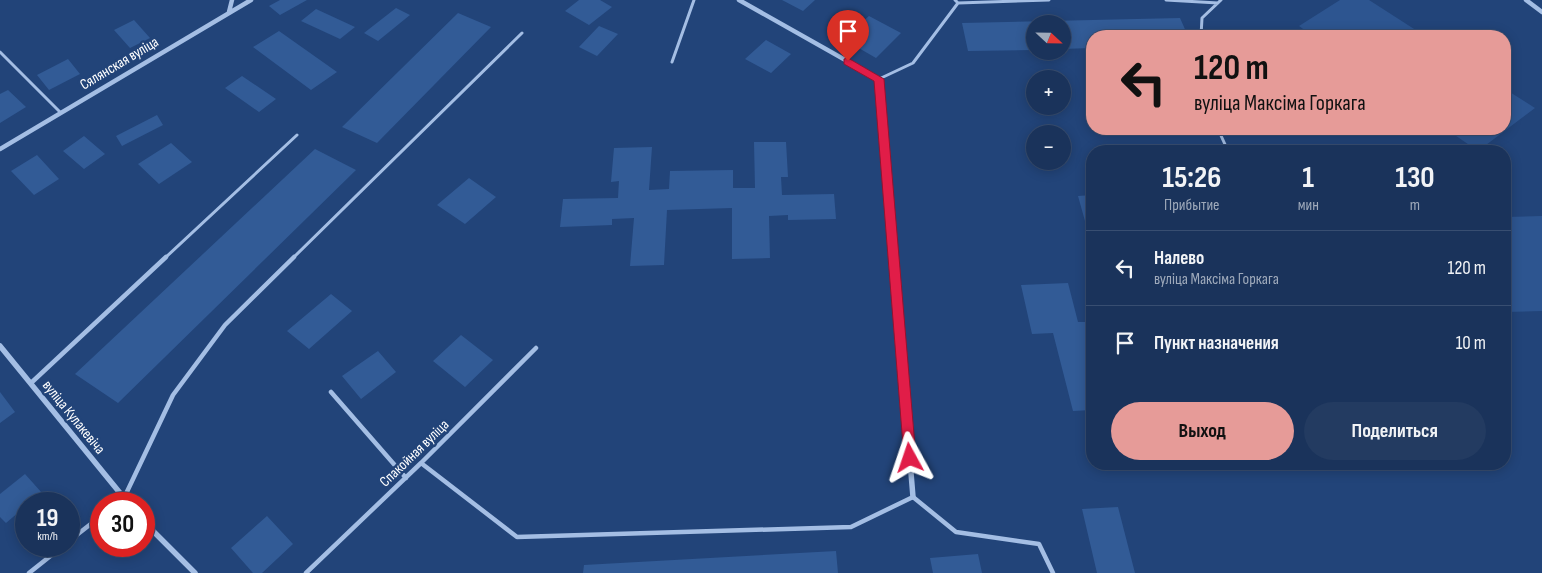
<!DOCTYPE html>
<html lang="ru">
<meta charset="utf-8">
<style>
:root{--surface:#1a335b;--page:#233b61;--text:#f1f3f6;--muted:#9faabb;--line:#384e71;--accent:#e69b98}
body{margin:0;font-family:"Sofia Sans Condensed",sans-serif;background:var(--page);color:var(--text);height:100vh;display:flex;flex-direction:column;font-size:19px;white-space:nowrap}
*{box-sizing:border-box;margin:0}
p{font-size:16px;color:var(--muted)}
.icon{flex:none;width:28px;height:28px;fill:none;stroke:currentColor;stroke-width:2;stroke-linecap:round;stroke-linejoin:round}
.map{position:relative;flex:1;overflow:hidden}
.sheet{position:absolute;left:1086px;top:145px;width:425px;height:325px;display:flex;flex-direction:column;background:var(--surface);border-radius:20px;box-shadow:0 2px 12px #0003,0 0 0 1px var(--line)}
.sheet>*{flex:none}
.guide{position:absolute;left:1086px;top:30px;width:425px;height:105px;border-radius:20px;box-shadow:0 2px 12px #0003,0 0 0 1px var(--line);background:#e69b98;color:#111;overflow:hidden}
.needle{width:32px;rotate:112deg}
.fabs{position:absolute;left:1026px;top:15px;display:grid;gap:10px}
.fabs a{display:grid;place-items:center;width:45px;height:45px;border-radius:50%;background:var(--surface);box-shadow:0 2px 12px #0003,0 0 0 1px var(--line);font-size:25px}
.speed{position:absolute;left:15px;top:492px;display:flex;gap:10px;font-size:25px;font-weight:700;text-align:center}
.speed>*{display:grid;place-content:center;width:65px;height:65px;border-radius:50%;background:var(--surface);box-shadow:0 2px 12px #0003,0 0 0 1px var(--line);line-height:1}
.speed small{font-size:12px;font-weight:400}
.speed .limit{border:8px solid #d22;background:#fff;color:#111}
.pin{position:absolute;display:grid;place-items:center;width:42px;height:42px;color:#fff;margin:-51px -21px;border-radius:50% 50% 50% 0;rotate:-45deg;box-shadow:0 0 5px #0007}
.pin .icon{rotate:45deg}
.me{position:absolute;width:55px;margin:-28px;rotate:355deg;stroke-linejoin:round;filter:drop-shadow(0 0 4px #0008)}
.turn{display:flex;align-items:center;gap:18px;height:105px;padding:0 25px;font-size:22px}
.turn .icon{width:65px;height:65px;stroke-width:2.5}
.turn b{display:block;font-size:35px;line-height:42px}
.eta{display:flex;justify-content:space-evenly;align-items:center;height:85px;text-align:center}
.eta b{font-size:30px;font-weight:700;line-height:35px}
.action{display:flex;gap:10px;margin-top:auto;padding:10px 25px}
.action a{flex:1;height:58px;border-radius:30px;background:var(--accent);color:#111;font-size:20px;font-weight:700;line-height:58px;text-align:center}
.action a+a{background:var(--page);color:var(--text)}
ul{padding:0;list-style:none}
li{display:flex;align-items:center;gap:15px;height:75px;padding:0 25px;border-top:1px solid var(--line)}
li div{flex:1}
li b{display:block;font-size:19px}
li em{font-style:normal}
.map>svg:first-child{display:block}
</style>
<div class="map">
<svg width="1542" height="573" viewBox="0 0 1542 573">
<rect width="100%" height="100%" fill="#224479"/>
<path fill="#2d5590" d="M1340 0H1369L1425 36H1313L1299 26Z
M1505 89 1535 108 1478 151 1446 129H1505Z
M1542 216V311L1505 312V217Z"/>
<path fill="#325b96" d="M280 0H307L280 15 269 6Z
M579 0H600L612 7 589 25 565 11Z
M782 0H815L803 11Z
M396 8 410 15 378 41 364 33Z
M316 9 355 27 340 39 301 21Z
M458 13 491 27 377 143 342 127Z
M869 16 901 33 876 58 843 39Z
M1180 18 1188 36H1092V48L1062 49V24H1035V50L968 51 962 23Z
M134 20 150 38 130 48 114 30Z
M599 26 618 34 597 56 579 47Z
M279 31 337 72 311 90 253 47Z
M766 40 791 54 771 73 745 59Z
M68 59 80 74 49 90 37 75Z
M242 76 276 99 259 112 225 88Z
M8 90 26 107 0 123V94Z
M157 115 163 125 122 146 116 136Z
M84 136 105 154 84 169 63 151Z
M754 142H786L788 177H781L782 195 834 194 836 219 788 220V215L769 216 770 258 732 259V208L667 210 664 265 630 266 634 218 612 219V225L560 227 563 199 618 198 619 181 611 182 614 148 652 147 649 190 669 189 670 171 733 170V188H755Z
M171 143 192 162 159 184 138 164Z
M315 149 356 170 118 403 75 374Z
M37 155 59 179 34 195 11 171Z
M469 178 496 197 465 224 437 205Z
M1092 195V246L1078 196Z
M1068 283 1078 322H1092V410L1073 411 1053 333 1032 334 1021 285Z
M331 294 352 311 309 349 287 331Z
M461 335 493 360 465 387 433 361Z
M378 351 396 372 361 399 342 376Z
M0 392 15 412 0 423Z
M25 474 42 493 29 504H26V506L6 523 0 517V494Z
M1118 507 1135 573H1097L1082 509Z
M267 516 293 544 262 573H253L231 548Z
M836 551 838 573H583L584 565Z
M978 554 982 573H933L930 558Z"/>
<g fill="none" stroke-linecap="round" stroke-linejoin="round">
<path stroke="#a4bee4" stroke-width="3" d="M1166 0 1218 3
M958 3 1049 0
M1201 36 1202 18 1221 0
M0 52 61 113
M672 62 694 0
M879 79 913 63 958 3 955 0
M1218 129 1228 151
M165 258 297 135
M293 258 522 33"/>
<path stroke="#a4bee4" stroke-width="4.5" d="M31 383 166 257
M331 392 406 478
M421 463 517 537 851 527 913 497 956 532 1039 544 1053 573
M116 504 124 498 173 395 225 325 294 257
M69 541 101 516
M29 573 63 546
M306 573 421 463 536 348"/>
<path stroke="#a4bee4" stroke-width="4.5" d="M739 0 879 79 894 258
M1526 0 1542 12
M229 12 232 0
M0 149 251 0"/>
<path stroke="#a4bee4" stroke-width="5.5" d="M893 257 913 497
M0 346 129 504
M144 522 195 573"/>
</g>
<path fill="#e11d48" stroke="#92132f" d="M848 58 884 79 916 458 914 462 910 464 905 462 904 458 874 81 844 64V59Z"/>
<g text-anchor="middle" stroke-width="5" stroke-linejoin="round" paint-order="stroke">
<g font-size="15" fill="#fff" stroke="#224479">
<text transform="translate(119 63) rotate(-31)" y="5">Сялянская вуліца</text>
<text transform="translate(74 417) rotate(51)" y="5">вуліца Кулакевіча</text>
<text transform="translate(414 453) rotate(-44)" y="5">Спакойная вуліца</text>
</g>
</g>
</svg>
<div class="fabs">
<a><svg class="needle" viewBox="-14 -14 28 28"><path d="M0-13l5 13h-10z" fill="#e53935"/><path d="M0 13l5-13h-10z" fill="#9faabb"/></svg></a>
<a>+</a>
<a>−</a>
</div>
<div class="speed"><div>19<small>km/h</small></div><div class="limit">30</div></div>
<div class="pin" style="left:848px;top:61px;background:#d93025"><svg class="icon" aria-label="arrive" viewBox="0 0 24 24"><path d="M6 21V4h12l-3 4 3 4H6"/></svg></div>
<svg class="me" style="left:910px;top:458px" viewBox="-20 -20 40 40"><path d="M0-17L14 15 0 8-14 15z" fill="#e11d48" stroke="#fff" stroke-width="4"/></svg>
<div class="guide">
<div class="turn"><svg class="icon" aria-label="left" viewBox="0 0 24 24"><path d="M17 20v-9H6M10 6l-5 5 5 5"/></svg><div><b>120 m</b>вуліца Максіма Горкага</div></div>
</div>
<section class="sheet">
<div class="eta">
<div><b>15:26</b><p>Прибытие</p></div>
<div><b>1</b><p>мин</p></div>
<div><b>130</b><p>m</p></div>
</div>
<ul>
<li><svg class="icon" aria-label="left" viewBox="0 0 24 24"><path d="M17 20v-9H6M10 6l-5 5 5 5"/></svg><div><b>Налево</b><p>вуліца Максіма Горкага</p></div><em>120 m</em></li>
<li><svg class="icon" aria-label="arrive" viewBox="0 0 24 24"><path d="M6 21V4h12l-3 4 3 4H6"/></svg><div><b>Пункт назначения</b></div><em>10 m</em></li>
</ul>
<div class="action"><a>Выход</a><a>Поделиться</a></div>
</section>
</div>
